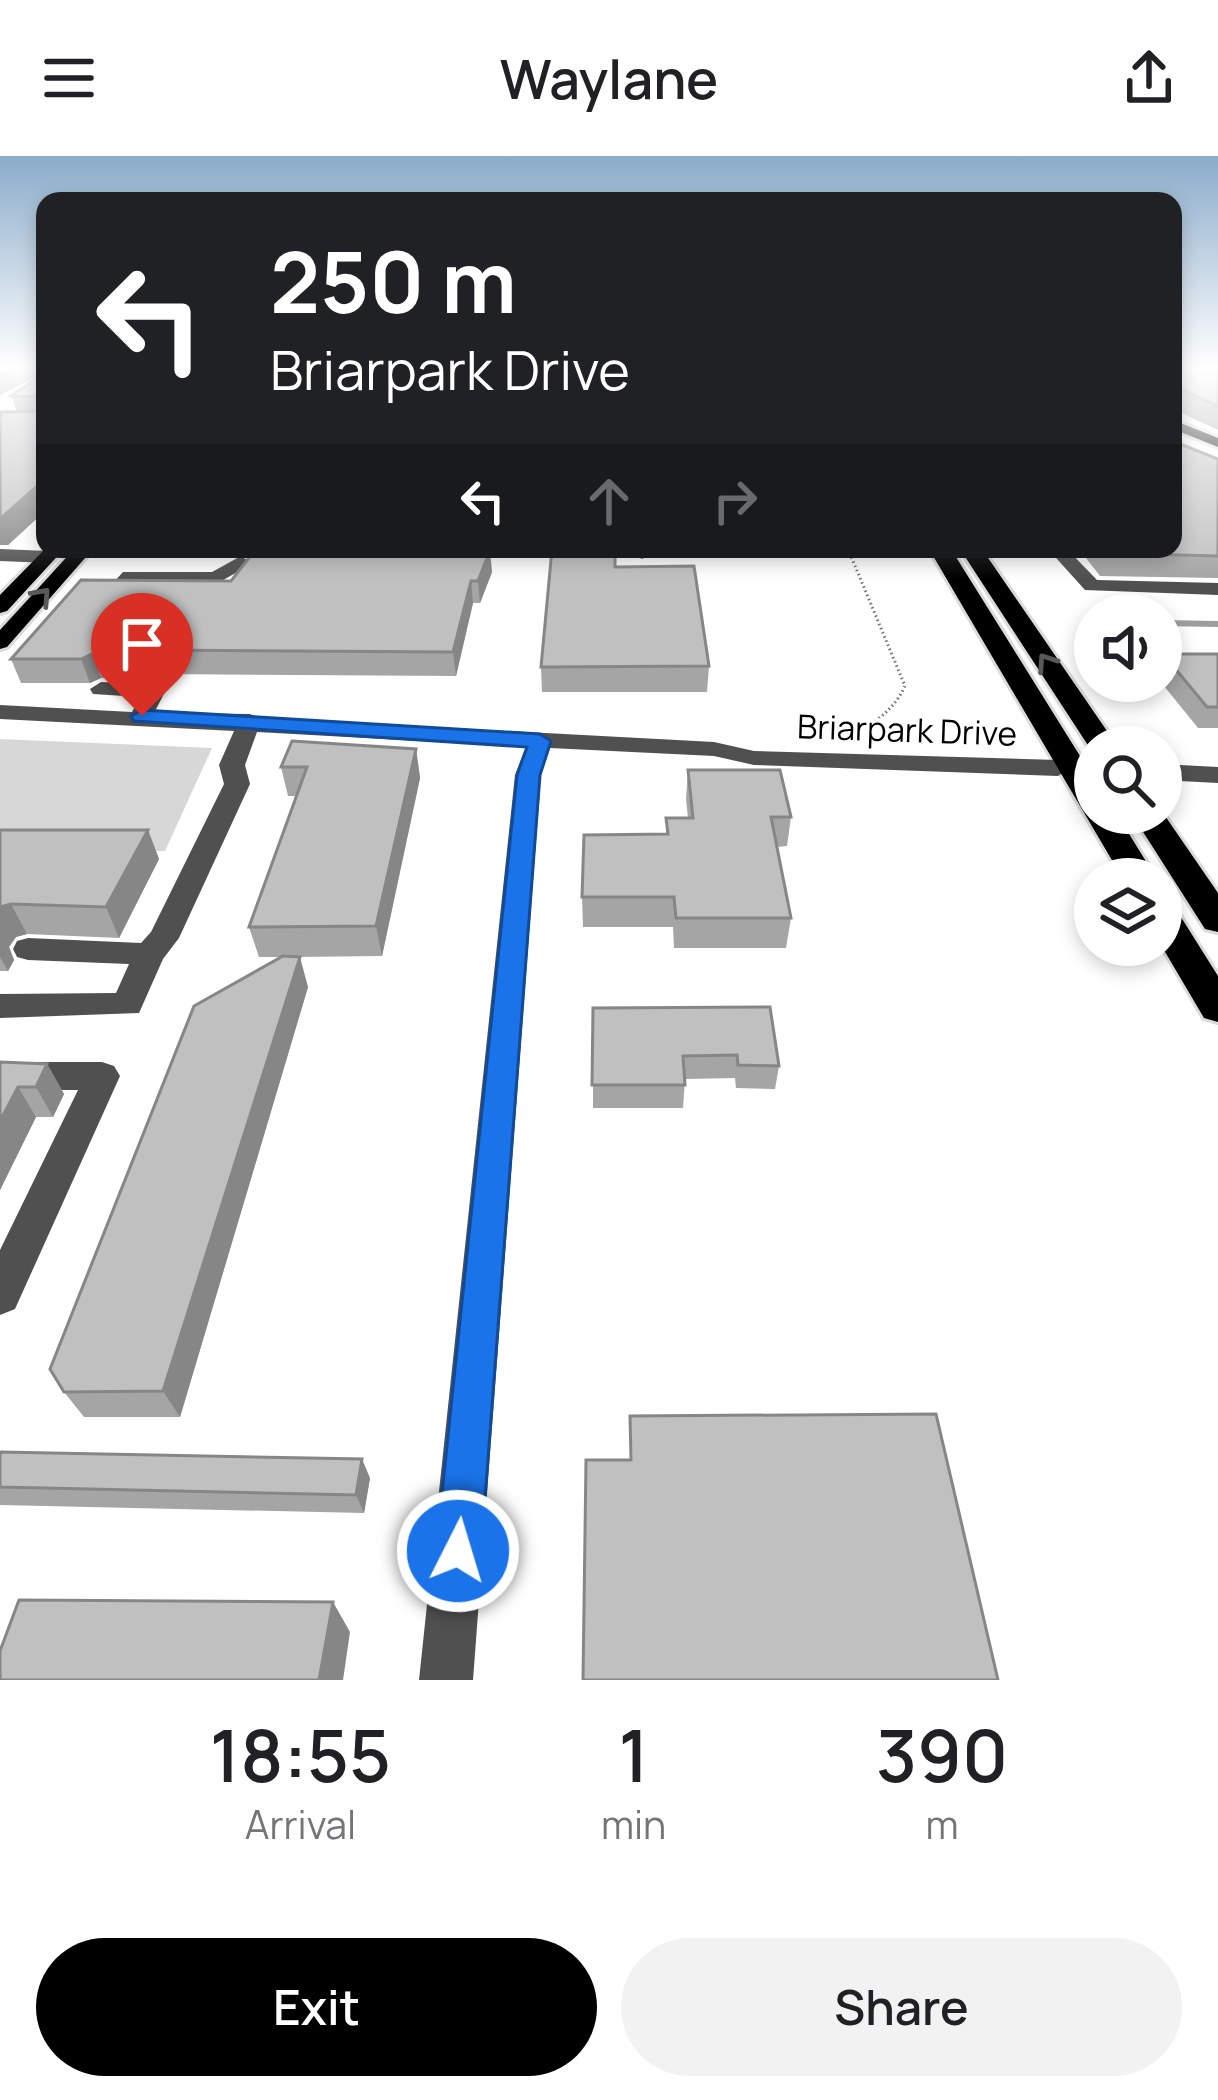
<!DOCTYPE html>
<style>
:root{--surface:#fff;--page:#f2f2f2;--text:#202124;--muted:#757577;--accent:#000}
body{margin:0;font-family:Manrope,sans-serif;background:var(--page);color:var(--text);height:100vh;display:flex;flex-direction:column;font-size:45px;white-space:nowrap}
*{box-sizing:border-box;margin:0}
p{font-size:39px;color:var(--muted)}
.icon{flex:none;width:66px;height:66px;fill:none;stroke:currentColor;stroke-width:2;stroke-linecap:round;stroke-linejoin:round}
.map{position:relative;height:1524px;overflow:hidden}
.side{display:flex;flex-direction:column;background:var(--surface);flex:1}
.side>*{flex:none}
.hud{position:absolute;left:36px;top:36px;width:1146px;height:366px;border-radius:24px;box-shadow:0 6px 18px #0003;background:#202124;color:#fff;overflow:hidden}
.buttons{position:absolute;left:1074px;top:438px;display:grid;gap:24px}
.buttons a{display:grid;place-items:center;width:108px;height:108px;border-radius:50%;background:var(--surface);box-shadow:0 6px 18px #0003;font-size:60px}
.pin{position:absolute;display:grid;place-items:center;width:102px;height:102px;color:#fff;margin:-123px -51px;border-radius:50% 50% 50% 0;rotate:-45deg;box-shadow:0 0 12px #0007}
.pin .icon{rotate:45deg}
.me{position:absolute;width:132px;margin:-66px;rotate:5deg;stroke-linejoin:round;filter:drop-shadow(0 0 9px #0008)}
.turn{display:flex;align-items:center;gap:42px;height:252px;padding:0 36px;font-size:54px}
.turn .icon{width:156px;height:156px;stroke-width:2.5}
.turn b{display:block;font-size:84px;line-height:102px}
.lanes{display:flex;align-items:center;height:114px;padding:0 36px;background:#0003;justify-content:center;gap:60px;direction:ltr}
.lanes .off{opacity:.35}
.eta{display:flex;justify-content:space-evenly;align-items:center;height:204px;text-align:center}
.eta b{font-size:72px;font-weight:600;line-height:84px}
.button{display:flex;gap:24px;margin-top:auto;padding:24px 36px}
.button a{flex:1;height:138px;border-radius:72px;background:var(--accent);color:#fff;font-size:48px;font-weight:600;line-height:138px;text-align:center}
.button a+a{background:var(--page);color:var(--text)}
header{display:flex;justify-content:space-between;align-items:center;height:156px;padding:0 36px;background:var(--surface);font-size:54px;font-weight:600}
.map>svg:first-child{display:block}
</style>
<header><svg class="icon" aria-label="menu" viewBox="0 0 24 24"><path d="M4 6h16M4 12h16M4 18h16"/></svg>Waylane<svg class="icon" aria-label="share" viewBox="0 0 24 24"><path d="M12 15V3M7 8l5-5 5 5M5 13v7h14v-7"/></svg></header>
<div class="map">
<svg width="1218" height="1524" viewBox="0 0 1218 1524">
<rect width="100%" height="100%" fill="#fff"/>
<path fill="#d7d7d7" d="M0 583 212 592 165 695 0 694Z"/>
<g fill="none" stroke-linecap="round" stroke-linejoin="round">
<path stroke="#9e9e9e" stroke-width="6" d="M1090 465H1095
M1161 467 1218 468"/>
<defs>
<path id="major" d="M1173 264 1218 282V291L1173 273Z
M45 393H64L7 455 0 457V439Z
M74 393H93L7 491 0 493V474Z"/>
<path id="highway" d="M929 393H951L1095 624V657H1116L1157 723H1123Z
M960 393H982L1118 591H1095L1093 597Z
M1161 654 1218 737V776L1205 773 1131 657Z
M1161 746 1174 750 1218 820V866L1204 862 1161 789Z"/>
</defs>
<use href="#major" stroke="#dbdbdb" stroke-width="6"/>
<use href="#highway" stroke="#dbdbdb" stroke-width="6"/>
<path stroke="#727272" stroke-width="3" stroke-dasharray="1.5 3" stroke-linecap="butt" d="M834 583C865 574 891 560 905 530L848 393"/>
<path fill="#505050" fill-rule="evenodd" d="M0 393 48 395 57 401 48 407 0 405Z
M487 393H505L495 401Z
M637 393H655L656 399 641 403Z
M1048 393H1067L1097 424 1218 427V439L1085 434Z
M241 400 250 406 248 410 216 428 135 426 120 442 103 438 123 416H212Z
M101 526 163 529 166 534 154 557 250 558 260 562 714 586 754 595 1058 604 1071 612 1058 620 754 609 714 600 550 592 541 619 473 1524H419L515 619 526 591 257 576 245 609 250 628 179 782 163 803 139 857 0 862V838L116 837 129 808 28 804 17 801 13 793 17 785 28 782 141 787 151 776 224 628 219 609 234 575 0 563V549L132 556 140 541 93 538 90 533Z
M1161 608 1218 611V627L1161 624Z
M0 906H102L114 910 120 920 15 1153 0 1159V1094L78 934H0Z"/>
<use href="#major" fill="#000" fill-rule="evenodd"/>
<use href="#highway" fill="#000" fill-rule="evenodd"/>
</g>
<path fill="#a5a5a5" d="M1173 210H1218V274L1173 253Z
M45 217V355L8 389 17 255 11 240Z
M1178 287 1218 303V422L1100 420 1079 393H1173Z
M529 393H616V411L709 510 707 536H542L541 511 551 398 529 397Z
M679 393H713V401H680Z
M492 416 480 447H473L456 520 160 518 156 524 101 522 90 527H21L11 503 231 425Z
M1163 498H1218V572H1198L1160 525Z
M416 593 420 622 382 800 295 801 308 831 180 1261H84L64 1236 281 801H259L249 771 296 640H288L281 611Z
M688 614 791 661 787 690 777 691 791 762 786 792H674L673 771H583L582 741 666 678V662H688L686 643Z
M0 674H148L159 703 119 782 27 778 16 781 9 791 14 804 8 815H0Z
M593 852 779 910 775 933 736 932 735 922 685 923 683 952H593Z
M0 906 47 908 64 938 53 961H36L0 1034Z
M0 1296 370 1322 364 1357 0 1349Z"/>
<path fill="#868686" d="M11 210H45V216L0 239V215Z
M45 323V355L8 389H0V363Z
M490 394 492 416 480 447 478 425Z
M471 425 473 447 456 520 453 496Z
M152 494 160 518 156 524 148 500Z
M92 498 101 522 90 527 81 503Z
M416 593 420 622 382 800 376 770Z
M148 674 159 703 119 782 106 751Z
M11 748 27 778 16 781 9 791 14 804 8 815 0 801V751Z
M300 801 308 831 180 1261 163 1235Z
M47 908 64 938 53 961 36 931Z
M18 931 36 961 0 1034V965Z
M362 1303 370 1322 364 1357 356 1339Z
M333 1446 350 1476 343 1524H319Z"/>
<path fill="#c0c0c0" stroke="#868686" stroke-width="3" d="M1173 210H1218V250L1173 230Z
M45 217V323L0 363V256L41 255V241L11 240Z
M1173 278 1178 287 1218 303V400L1108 397 1104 393H1173Z
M256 393 490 394 478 425H471L453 496 152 494 148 500 92 498 81 503H11L81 424 231 425Z
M552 393H615V411L694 410 709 510 541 511Z
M1163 498H1218V551H1207Z
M292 585 416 593 376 770 249 771 307 611H281Z
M688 614H780L791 661H771L791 762H676L674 741H582L584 679 668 678 666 662H693Z
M0 674H148L106 751 11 748 0 751Z
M283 800 300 801 163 1235 64 1236 50 1213 194 850Z
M770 851 779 910 738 909 737 899 683 900 685 929H592L593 852Z
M0 906 47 908 36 931H18L0 965Z
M936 1258 998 1524H583L586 1304H631L630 1260Z
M0 1296 362 1303 356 1339 0 1331Z
M19 1444 333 1446 319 1524H0V1495Z"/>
<defs><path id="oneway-chevron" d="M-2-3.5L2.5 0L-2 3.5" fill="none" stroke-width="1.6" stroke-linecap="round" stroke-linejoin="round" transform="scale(3)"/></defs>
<g stroke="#595959">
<use href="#oneway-chevron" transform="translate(42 440) rotate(-48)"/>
<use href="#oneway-chevron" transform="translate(1046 506) rotate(-124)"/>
</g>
<linearGradient id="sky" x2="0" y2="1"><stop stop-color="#8aabca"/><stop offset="0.5" stop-color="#fff"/><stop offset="1" stop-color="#fff" stop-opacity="0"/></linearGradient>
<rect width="1218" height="424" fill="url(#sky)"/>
<path fill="#1a73e8" stroke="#114b97" stroke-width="3" d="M142 554 540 578 551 585 540 619 481 1395 475 1411 458 1418 442 1411 436 1395 517 619 527 591 134 565 131 560Z"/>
<g text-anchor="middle" stroke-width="9" stroke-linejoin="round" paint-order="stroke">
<g font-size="33" fill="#000" stroke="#fff">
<text transform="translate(907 574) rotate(2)" y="12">Briarpark Drive</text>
</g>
</g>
</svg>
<div class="buttons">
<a><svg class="icon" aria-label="sound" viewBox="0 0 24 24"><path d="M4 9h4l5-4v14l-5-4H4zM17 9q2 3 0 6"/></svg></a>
<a><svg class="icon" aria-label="search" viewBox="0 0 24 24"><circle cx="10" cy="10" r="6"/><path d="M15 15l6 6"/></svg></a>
<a><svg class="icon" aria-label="layers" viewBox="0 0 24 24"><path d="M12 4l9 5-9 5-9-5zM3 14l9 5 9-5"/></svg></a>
</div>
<div class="pin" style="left:142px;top:560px;background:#d93025"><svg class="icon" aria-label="arrive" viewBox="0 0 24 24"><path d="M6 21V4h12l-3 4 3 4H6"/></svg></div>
<svg class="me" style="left:458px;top:1395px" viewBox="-20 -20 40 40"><circle r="17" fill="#1a73e8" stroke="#fff" stroke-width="3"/><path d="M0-11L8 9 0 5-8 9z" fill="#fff"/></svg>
<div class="hud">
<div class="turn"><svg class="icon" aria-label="left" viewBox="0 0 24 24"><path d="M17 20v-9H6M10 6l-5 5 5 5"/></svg><div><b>250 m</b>Briarpark Drive</div></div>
<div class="lanes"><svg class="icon" aria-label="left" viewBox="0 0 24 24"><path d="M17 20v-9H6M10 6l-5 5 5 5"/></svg><svg class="icon off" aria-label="ahead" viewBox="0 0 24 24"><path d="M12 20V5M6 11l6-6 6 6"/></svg><svg class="icon off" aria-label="right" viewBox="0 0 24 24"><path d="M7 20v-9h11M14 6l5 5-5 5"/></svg></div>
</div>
</div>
<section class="side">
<div class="eta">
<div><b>18:55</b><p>Arrival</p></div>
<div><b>1</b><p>min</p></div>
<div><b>390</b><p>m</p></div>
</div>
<div class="button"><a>Exit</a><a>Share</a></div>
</section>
